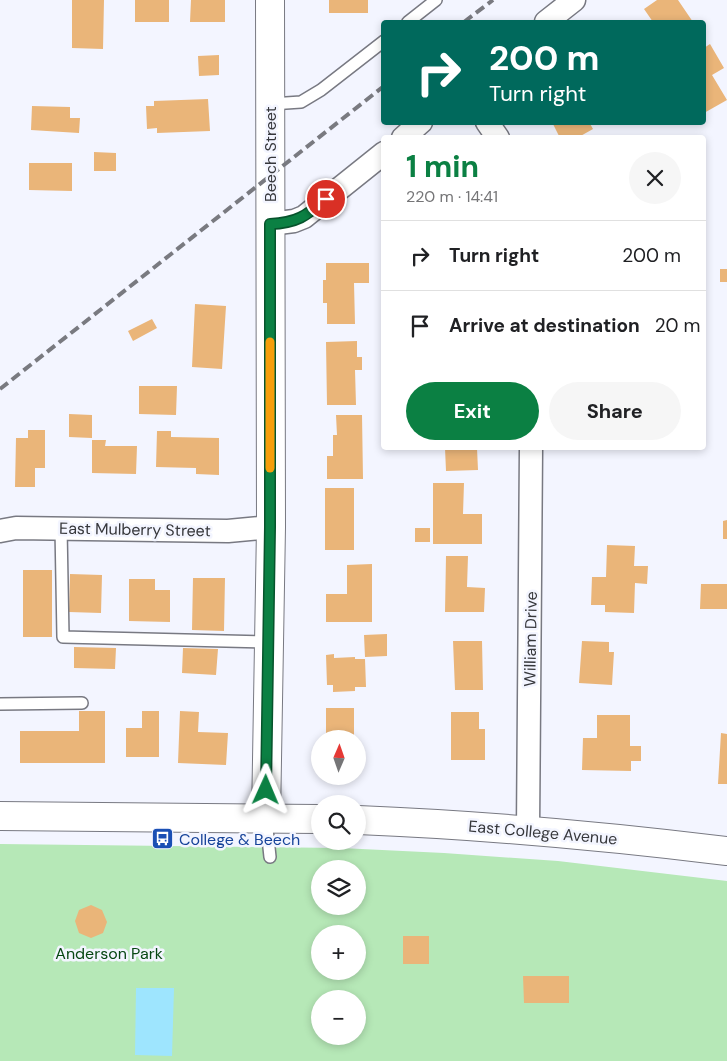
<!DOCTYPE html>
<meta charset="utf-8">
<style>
:root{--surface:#fff;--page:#f6f6f6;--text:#202124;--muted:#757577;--line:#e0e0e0;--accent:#0b8043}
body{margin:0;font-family:"DM Sans",sans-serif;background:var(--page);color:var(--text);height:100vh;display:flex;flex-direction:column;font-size:19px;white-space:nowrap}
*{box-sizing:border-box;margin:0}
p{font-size:16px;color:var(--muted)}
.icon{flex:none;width:28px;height:28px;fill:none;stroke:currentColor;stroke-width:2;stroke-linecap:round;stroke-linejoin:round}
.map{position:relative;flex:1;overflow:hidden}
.sheet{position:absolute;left:381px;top:135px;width:325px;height:315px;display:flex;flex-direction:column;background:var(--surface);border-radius:5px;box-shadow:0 2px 8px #0003}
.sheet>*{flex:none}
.hud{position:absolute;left:381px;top:20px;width:325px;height:105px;border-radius:5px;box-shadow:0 2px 8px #0003;background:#00695c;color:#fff;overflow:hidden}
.needle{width:32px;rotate:2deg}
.fabs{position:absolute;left:311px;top:730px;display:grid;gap:10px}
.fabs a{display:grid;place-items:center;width:55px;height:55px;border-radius:50%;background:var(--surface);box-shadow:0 2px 8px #0003;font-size:25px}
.pin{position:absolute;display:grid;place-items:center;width:42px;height:42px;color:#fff;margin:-21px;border:2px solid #fff;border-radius:50%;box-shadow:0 1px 5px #0007}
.me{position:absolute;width:55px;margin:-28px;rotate:1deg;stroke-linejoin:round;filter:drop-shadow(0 0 4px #0008)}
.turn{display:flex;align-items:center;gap:18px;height:105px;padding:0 25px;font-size:22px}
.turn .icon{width:65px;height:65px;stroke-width:2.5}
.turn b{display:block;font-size:35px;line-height:42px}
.round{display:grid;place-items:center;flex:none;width:52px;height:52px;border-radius:26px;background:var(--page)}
.summary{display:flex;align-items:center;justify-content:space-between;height:85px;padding:0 25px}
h1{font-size:30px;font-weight:700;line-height:38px;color:var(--accent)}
.button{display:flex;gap:10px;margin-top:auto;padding:10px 25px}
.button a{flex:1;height:58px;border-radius:30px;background:var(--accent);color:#fff;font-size:20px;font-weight:700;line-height:58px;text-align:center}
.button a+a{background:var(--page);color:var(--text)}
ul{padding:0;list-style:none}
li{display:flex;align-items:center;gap:15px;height:70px;padding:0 25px;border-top:1px solid var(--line)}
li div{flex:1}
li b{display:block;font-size:19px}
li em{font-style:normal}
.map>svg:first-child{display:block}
</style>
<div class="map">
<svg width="727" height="1061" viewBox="0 0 727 1061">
<rect width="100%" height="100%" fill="#f3f5ff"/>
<path fill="#b6e8b7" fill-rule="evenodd" d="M0 844 341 848 444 853 558 861 727 881V1061H0ZM320 869H358V906H320ZM320 934H358V971H320ZM320 999H358V1036H320Z"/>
<path fill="#9ee5fe" d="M136 988H174L172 1056 135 1055Z"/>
<path fill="#eab579" d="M72 0H104L103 49 72 48Z
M135 0H169V22H135Z
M191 0H225V22H190Z
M329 0H368V13H329Z
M657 0H678L693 22H653L644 9Z
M710 44 724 68 712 75 727 100 704 113V48Z
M219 55V75L199 76 198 56Z
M208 99 210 131 157 133V128L147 129 146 106H154V101Z
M32 106 70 107V118H80L79 133 31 130Z
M552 122H589L593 129 577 138H560Z
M94 152 116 153V171H94Z
M29 163H72V191L29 190Z
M326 263H369V283H354L355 324H327V303H323V280H326Z
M720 269H727V282H720Z
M195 304 226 306 222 369 192 367Z
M152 319 157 328 133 341 128 331Z
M357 341V357H362V370H355L356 405H327L326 342Z
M139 386H177L176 415 139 414Z
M69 414 92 415V438L69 437Z
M336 415H362L363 479H327V456H333V435H337Z
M28 430H45V468H35V487H15L16 438H28Z
M157 431H171V437L219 438V475L196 474V468L156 467Z
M92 440H106L105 446H137L136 474 92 473Z
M445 448H477L478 470 446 471Z
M433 483H464L463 514H482V544H433Z
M325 488H354V550H325Z
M727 520V539H723V521Z
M415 528H430V542H415Z
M607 545 635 546 634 566H648L647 584 635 583 634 613 605 612V605H591L592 577H606Z
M446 556H468L467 587 485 588 484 612H445Z
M372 564V622H326V594H347V565Z
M23 570H52V637H23Z
M70 574 102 575 101 613 69 612Z
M193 578H225L224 631 192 630Z
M129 579H155V590H170V622L129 621Z
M701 584H727V609H700Z
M387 634V656L365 657 364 635Z
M453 641H482L483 690H455Z
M582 641 609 642V652H614L612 685 579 683Z
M74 647 116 648 115 669 74 668Z
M183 648 218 649 216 675 182 673Z
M334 654V658L355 657V659H365L366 687H355V691L333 692V685H327L326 655Z
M326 708H354V739H326Z
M79 711H105V763H20V731H79Z
M142 711H159V757H126V728H142Z
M180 711 199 712 198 732 228 733 226 765 178 763Z
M451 712H479V729H485V760H451Z
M597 715H630V746H641V761H631V771L582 770 583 738H597Z
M721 733 727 734V784H718Z
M91 905 102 910 107 922 103 933 91 938 79 933 75 921 79 910Z
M403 936H429V964H403Z
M523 976H569V1003H524Z"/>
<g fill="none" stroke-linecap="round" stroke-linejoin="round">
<defs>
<path id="service" d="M408 22 436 0
M271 104 301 102 321 90 384 41
M61 528 63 637 269 642
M0 704 82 703
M266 819 270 857"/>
<path id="minor" d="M546 22 574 0
M487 122 498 138
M403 138 421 122
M270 224 294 221 304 217 384 153
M0 531 16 528 228 531 271 527
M528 830 531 448"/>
<path id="tertiary" d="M266 818 271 527 270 0"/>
<path id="secondary" d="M0 816 320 819
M358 820C481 825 604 836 727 851"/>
</defs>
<use href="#service" stroke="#787982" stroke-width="14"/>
<use href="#minor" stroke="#787982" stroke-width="25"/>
<use href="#tertiary" stroke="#787982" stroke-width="30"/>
<use href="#secondary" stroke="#787982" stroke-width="30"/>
<use href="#service" stroke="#fff" stroke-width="11"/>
<use href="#minor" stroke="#fff" stroke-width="22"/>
<use href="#tertiary" stroke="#fff" stroke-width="28"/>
<use href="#secondary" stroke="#fff" stroke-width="28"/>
<path stroke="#797a80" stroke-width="4" stroke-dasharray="10 5" stroke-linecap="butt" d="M464 22 493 0
M0 389 384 86"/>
</g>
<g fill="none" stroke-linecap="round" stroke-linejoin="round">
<defs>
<path id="route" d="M266 790 270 527V224C297 223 306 216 326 199"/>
</defs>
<use href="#route" stroke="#07532c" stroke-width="12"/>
<use href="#route" stroke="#0b8043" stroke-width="9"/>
<path stroke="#f59e0b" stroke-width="9" d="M270 342V468"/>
</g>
<defs>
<symbol id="bus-square" viewBox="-11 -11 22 22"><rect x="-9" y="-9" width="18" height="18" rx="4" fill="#1a4fb4" stroke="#f3f5ff"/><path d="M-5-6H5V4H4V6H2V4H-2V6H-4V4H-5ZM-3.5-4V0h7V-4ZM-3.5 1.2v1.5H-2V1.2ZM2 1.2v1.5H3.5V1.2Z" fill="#fff"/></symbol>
</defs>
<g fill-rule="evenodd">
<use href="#bus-square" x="150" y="826" width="25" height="25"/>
</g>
<g text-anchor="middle" stroke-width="5" stroke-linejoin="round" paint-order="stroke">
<g font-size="16" fill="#36373b" stroke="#f3f5ff">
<text transform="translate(270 154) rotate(-90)" y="6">Beech Street</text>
<text transform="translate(135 529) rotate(1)" y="6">East Mulberry Street</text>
<text transform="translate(530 639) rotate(-89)" y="6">William Drive</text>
<text transform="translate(543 832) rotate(5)" y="6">East College Avenue</text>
</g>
<g font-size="16" fill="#164399" stroke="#f3f5ff" text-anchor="start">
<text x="179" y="845">College &amp; Beech</text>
</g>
<g font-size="16" fill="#074713" stroke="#f3f5ff">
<text x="109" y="959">Anderson Park</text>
</g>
</g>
</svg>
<div class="fabs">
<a><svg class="needle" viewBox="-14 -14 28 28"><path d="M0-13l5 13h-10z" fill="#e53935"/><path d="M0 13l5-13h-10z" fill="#757577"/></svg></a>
<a><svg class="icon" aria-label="search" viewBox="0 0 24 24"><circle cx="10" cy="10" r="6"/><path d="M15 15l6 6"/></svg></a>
<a><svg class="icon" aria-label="layers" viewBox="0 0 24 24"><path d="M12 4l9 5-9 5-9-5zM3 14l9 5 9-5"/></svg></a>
<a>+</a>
<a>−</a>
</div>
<div class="pin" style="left:326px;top:199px;background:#d93025"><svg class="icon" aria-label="arrive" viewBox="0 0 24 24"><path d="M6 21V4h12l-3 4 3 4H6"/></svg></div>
<svg class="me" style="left:266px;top:790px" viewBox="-20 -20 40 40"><path d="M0-17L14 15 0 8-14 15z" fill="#0b8043" stroke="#fff" stroke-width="4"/></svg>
<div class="hud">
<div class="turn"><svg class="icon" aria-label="right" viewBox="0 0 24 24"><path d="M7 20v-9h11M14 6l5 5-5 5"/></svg><div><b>200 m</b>Turn right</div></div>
</div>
<section class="sheet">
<div class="summary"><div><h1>1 min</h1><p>220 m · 14:41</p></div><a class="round"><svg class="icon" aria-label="close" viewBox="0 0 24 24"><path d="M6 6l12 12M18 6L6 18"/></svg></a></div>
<ul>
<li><svg class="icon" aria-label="right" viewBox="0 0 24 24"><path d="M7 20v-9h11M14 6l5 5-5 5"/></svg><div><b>Turn right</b></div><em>200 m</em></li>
<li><svg class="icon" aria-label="arrive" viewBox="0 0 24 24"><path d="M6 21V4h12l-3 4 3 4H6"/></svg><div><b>Arrive at destination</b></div><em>20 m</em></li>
</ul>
<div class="button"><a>Exit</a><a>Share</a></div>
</section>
</div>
